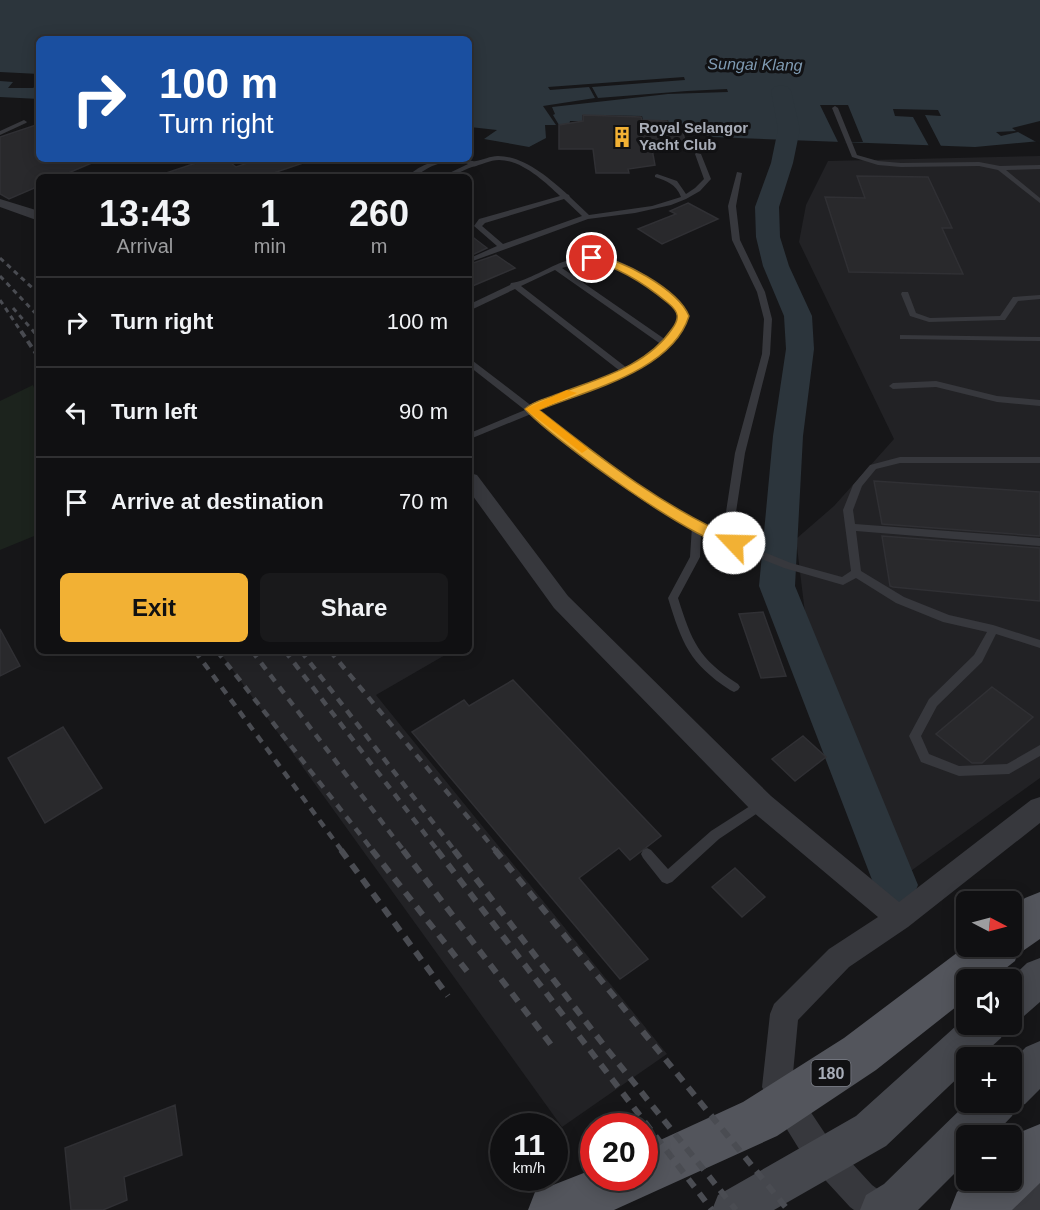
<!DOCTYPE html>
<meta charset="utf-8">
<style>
:root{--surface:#101012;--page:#19191b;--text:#f1f3f6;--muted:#9c9d9f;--line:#303032;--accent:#f2b134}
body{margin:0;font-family:Helvetica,sans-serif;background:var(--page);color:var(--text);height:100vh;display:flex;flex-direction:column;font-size:22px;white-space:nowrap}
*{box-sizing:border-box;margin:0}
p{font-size:20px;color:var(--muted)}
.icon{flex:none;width:33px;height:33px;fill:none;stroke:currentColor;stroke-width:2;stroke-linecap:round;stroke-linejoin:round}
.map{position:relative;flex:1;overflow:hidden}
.sheet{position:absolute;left:36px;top:174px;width:436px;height:480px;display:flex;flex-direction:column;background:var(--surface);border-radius:9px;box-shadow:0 3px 15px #0003,0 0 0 2px var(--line)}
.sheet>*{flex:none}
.banner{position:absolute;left:36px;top:36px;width:436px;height:126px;border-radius:9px;box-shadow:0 3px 15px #0003,0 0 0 2px var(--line);background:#1a4fa0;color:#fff;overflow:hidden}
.needle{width:39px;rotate:96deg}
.buttons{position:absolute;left:956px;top:891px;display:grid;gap:12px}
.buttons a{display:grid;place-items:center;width:66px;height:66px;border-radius:9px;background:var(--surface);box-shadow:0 3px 15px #0003,0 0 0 2px var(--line);font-size:30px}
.speed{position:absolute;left:490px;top:1113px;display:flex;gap:12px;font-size:30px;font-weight:700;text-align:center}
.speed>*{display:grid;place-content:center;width:78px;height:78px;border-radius:50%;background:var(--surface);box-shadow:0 3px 15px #0003,0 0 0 2px var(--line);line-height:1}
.speed small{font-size:15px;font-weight:400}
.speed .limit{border:9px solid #d22;background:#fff;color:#111}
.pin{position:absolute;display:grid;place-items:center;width:51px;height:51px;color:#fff;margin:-26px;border:3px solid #fff;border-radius:50%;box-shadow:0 2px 6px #0007}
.me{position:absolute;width:66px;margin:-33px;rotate:294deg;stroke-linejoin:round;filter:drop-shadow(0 0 4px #0008)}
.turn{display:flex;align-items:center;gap:21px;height:126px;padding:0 24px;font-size:27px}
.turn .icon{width:78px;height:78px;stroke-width:2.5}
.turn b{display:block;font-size:42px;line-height:51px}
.eta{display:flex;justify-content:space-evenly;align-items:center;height:102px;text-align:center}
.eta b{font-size:36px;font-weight:800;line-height:42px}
.action{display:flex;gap:12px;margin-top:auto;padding:12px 24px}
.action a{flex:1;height:69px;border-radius:9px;background:var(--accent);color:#111;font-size:24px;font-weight:800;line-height:69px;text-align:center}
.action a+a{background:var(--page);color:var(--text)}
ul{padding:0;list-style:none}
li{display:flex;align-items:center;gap:18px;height:90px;padding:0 24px;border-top:2px solid var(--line)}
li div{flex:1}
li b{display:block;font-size:22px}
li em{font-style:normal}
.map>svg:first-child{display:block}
</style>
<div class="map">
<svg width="1040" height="1210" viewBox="0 0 1040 1210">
<rect width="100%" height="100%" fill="#161618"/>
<path fill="#222225" d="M1040 156V778L908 873 805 613 796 539 834 506 894 439 799 242 806 205 828 161Z
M219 651H452L376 695 667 1054 562 1127Z"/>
<path fill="#1c231d" d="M33 385 39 401V534L0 550V401Z"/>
<path fill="#2c353c" d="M0 0H1040V141L975 147 712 137 685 132 682 124H669L668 120H643L642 116 582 115V121H570L569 125H545L546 138 529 147 484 139 497 130 470 127V39H39V99L0 97Z"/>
<path fill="#161618" d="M0 72 39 74V83L33 88H8L13 82 0 81Z
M684 77 685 80 592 87 598 98 687 91 727 89 728 92 668 94 552 107 555 114 553 115 559 125H556L543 106 595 98 589 87 550 90 548 87Z
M820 105H848L863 142H838Z
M893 109 938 110 941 116 925 115 942 148H930L913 117 895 116Z
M1040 121V144L1018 132 1001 136 996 132 1016 131 1012 128Z"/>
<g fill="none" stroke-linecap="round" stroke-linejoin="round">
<path fill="#2c353c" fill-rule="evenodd" d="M781 85 788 87 791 91 800 129 793 163 779 207 780 237 789 266 812 316 814 349 803 436 795 586 918 885 912 900 896 906 880 900 874 885 759 586 773 436 786 349 784 316 763 266 756 237 755 207 771 163 778 129 771 91 774 87Z"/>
</g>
<path fill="#29292c" stroke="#303034" stroke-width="1.5" d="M583 115 641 117 642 120 667 121V124L681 125 687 149H652L655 165 628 169 629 173H596L593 149H559V125L583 121Z
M39 124V159H101L59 177H39V186L9 199 0 194V137Z
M208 159H226L236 167 260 159H306V162L262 177H163V174Z
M857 176 928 177 952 228H942L963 274 849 272 825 197 865 198Z
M688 203 718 219 662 244 638 229 676 214 670 211Z
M470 235 487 248 470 256Z
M496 255 515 268 470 287V264Z
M874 481 1040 492V536L882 524Z
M882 536 1040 548V601L893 587 890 586Z
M763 612 786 676 761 678 739 614Z
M0 629 20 666 0 676Z
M513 680 661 836 630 860 619 848 579 878 648 959 620 979 412 732 464 700 469 706Z
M992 687 1033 717 982 763H972L936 734Z
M63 727 102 788 45 823 8 758Z
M803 736 826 757 795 781 772 759Z
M735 868 765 897 742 917 712 887Z
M175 1105 182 1155 124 1177 127 1200 103 1210H71L65 1148Z"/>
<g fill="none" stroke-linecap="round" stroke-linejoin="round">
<path fill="#37383d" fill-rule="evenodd" d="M835 106 838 108 857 155 878 161 901 163 979 162 1000 166 1040 165V169L1006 170 1040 198V203L998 170 979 166 901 167 878 165 852 157 832 108Z
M24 120 27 122 26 123 0 135V131Z
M696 153 701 154 711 179 700 191 686 199 671 205 635 213 588 219 470 262V258L497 246 474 226 479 219 560 196C545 182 522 160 499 160 490 160 481 165 472 167 461 171 453 177 441 177L468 164C453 159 438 162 425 170 418 174 415 177 407 177 423 162 441 158 462 159 467 159 471 162 476 161 483 160 490 156 498 156 524 156 549 178 567 194L569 195 570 197 589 215 652 206 681 197C676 184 667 181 655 177V175L657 174 677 181 686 194 695 188 704 179 695 154ZM564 199 582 216 503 244 482 226 485 223Z
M737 172 742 173 736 206 740 240 765 292 772 319 770 354 745 453 736 512 739 542 791 563 842 577 851 571 843 510 853 485 870 465 900 457H1040V463H900L876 469 862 486 853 510 855 524 1040 538V546L856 531 861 571 904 597 949 615 993 625 1040 640V648L996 634 982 662 937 706 921 736 929 754 959 766 1007 764 1040 745V756L1009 774 959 776 921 762 909 736 929 699 974 655 987 632 943 622 896 603 856 578 843 585 784 568 734 548 701 531 700 557 678 598C692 642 698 658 738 684L740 687 738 690 734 692 730 690C689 663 682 643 668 598L690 557 692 526C634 497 582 454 531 414L470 439V433L525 410 470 367V361H473L533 407 620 371 515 289 473 309H470V304L510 285 511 283C528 281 549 266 566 261 577 258 587 255 598 256 630 260 671 289 688 316L670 347 646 366 538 411C599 458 660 502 728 537L726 512 735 453 762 354 764 319 757 292 732 240 728 206ZM593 260C622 263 665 291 680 316L666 340 562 268 581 262ZM555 270 662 345 640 362 627 368 521 286Z
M902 292H908L916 313 930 318 1000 316 1013 297 1040 295V299L1018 301 1005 320H1002L929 322 910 316 901 294Z
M900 335 1040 337V341L903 339H900Z
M936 381 997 396 1040 400V406L997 402 936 387 893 389 889 386 893 383Z
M761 799 765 800 767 804 765 808 719 839 672 882 667 884 662 882 643 858 641 854 643 850 647 848 651 850 668 869 711 831Z"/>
<path fill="#37383d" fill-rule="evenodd" d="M0 199 39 211V221L0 207Z
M470 473 477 475 568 596 771 796 899 902 1031 800 1040 797V823L908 927 849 967 798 1020 792 1084 826 1135 872 1185 891 1199 896 1210H854L850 1207 804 1157 767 1097 762 1087 770 1014 774 1004 829 949 878 917 753 812 554 608 470 492Z
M1040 1176V1210H1003C1010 1194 1024 1183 1040 1176Z"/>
<path fill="#45474d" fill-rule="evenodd" d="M1040 958V1002L1024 1016 1011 1022V980H1009L1027 963Z
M966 1017V1024H1006L1001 1038 979 1058H966V1070L886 1146 774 1210H712L718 1195 856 1116Z
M1040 1041V1089L1025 1104 1016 1108 1012 1116 993 1136H966V1162L918 1210H860L866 1195 884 1184 968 1102H1011V1062L1026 1047Z"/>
<path fill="#53555c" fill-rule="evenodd" d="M1040 892V939L1017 955 1015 961 991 980H966V999L876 1070 777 1136 614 1210H528L535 1192 594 1169V1178H645V1147L743 1102 844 1038 966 946H1011V910L1025 898Z
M1040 1124V1183L1012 1210H950L957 1192 971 1180H1011V1143L1023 1131Z"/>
<path stroke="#4a4c52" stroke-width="3" stroke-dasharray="5 4.5" stroke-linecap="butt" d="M0 258 39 294
M0 276 39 317
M0 300 22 333
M13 308 35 333"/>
<path stroke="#4a4c52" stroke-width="4" stroke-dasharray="7 5" stroke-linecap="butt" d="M21 331 39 358
M34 331 39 337"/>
<path stroke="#4a4c52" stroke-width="4.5" stroke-dasharray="8 7" stroke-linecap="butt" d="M195 651 342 851
M217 651 373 851
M252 651 404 851
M285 651 438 851
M301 651 455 851
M330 651 496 851"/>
<path stroke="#4a4c52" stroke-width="6" stroke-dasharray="10 8" stroke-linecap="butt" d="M341 850 448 996
M372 850 470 975
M403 850 555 1050
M437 850 712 1210
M454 850 606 1048 736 1210
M495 850 788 1210"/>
</g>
<path fill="#f2b134" stroke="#9d7322" stroke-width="1.5" d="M592 255C620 258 678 289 689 316 672 371 588 390 539 410 603 460 664 508 739 540V547C710 555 547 435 525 409 533 401 548 398 558 394 599 378 646 367 672 329 680 318 679 312 668 303 644 283 619 267 589 260V256Z"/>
<path fill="#f59e0b" d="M567 390 577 393 539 410 586 447 588 449 582 453 525 409Z"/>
<defs>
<symbol id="building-bare" viewBox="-9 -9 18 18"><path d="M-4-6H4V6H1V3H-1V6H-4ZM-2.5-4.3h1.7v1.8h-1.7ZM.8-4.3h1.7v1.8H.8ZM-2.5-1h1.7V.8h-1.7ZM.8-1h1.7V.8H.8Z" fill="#f2b134" stroke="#111113" stroke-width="2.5" paint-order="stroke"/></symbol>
</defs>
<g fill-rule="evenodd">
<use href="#building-bare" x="607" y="122" width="30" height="30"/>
</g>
<g text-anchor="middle" stroke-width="6" stroke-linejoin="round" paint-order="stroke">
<g font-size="15" font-weight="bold" fill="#a8adb8" stroke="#111113" text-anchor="start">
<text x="639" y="133">Royal Selangor<tspan x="639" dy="17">Yacht Club</tspan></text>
</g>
<g font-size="16" font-style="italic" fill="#7f9bb3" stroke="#111113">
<text transform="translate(755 64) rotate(1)" y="6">Sungai Klang</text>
</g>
<rect fill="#111113" stroke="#7b7e86" stroke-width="1.5" x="811.5" y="1060" width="39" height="26" rx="4.5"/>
<g font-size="16" font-weight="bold" fill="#a8adb8">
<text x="831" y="1079">180</text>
</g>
</g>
</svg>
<div class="buttons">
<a><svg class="needle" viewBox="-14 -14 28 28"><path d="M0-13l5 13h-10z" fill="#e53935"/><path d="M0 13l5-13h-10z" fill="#9c9d9f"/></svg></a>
<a><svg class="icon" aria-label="sound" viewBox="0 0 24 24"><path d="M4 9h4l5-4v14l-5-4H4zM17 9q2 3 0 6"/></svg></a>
<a>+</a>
<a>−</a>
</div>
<div class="speed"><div>11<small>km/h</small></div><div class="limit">20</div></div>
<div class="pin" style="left:592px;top:258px;background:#d93025"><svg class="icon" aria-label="arrive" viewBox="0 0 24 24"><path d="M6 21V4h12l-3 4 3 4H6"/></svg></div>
<svg class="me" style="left:734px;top:543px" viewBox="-20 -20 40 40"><circle r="19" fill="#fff"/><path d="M0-13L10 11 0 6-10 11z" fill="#f2b134"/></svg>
<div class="banner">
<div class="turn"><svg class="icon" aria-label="right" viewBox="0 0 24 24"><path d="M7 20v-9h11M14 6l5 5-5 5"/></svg><div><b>100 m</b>Turn right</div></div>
</div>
<section class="sheet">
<div class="eta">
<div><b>13:43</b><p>Arrival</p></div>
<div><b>1</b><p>min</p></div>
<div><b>260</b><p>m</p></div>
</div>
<ul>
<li><svg class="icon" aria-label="right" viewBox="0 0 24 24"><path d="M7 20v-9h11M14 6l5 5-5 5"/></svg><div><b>Turn right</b></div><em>100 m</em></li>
<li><svg class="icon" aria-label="left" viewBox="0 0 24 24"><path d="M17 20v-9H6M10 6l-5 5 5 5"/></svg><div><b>Turn left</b></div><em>90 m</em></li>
<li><svg class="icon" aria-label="arrive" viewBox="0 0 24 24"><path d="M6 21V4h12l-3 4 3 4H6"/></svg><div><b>Arrive at destination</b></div><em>70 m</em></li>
</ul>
<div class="action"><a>Exit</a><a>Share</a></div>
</section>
</div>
